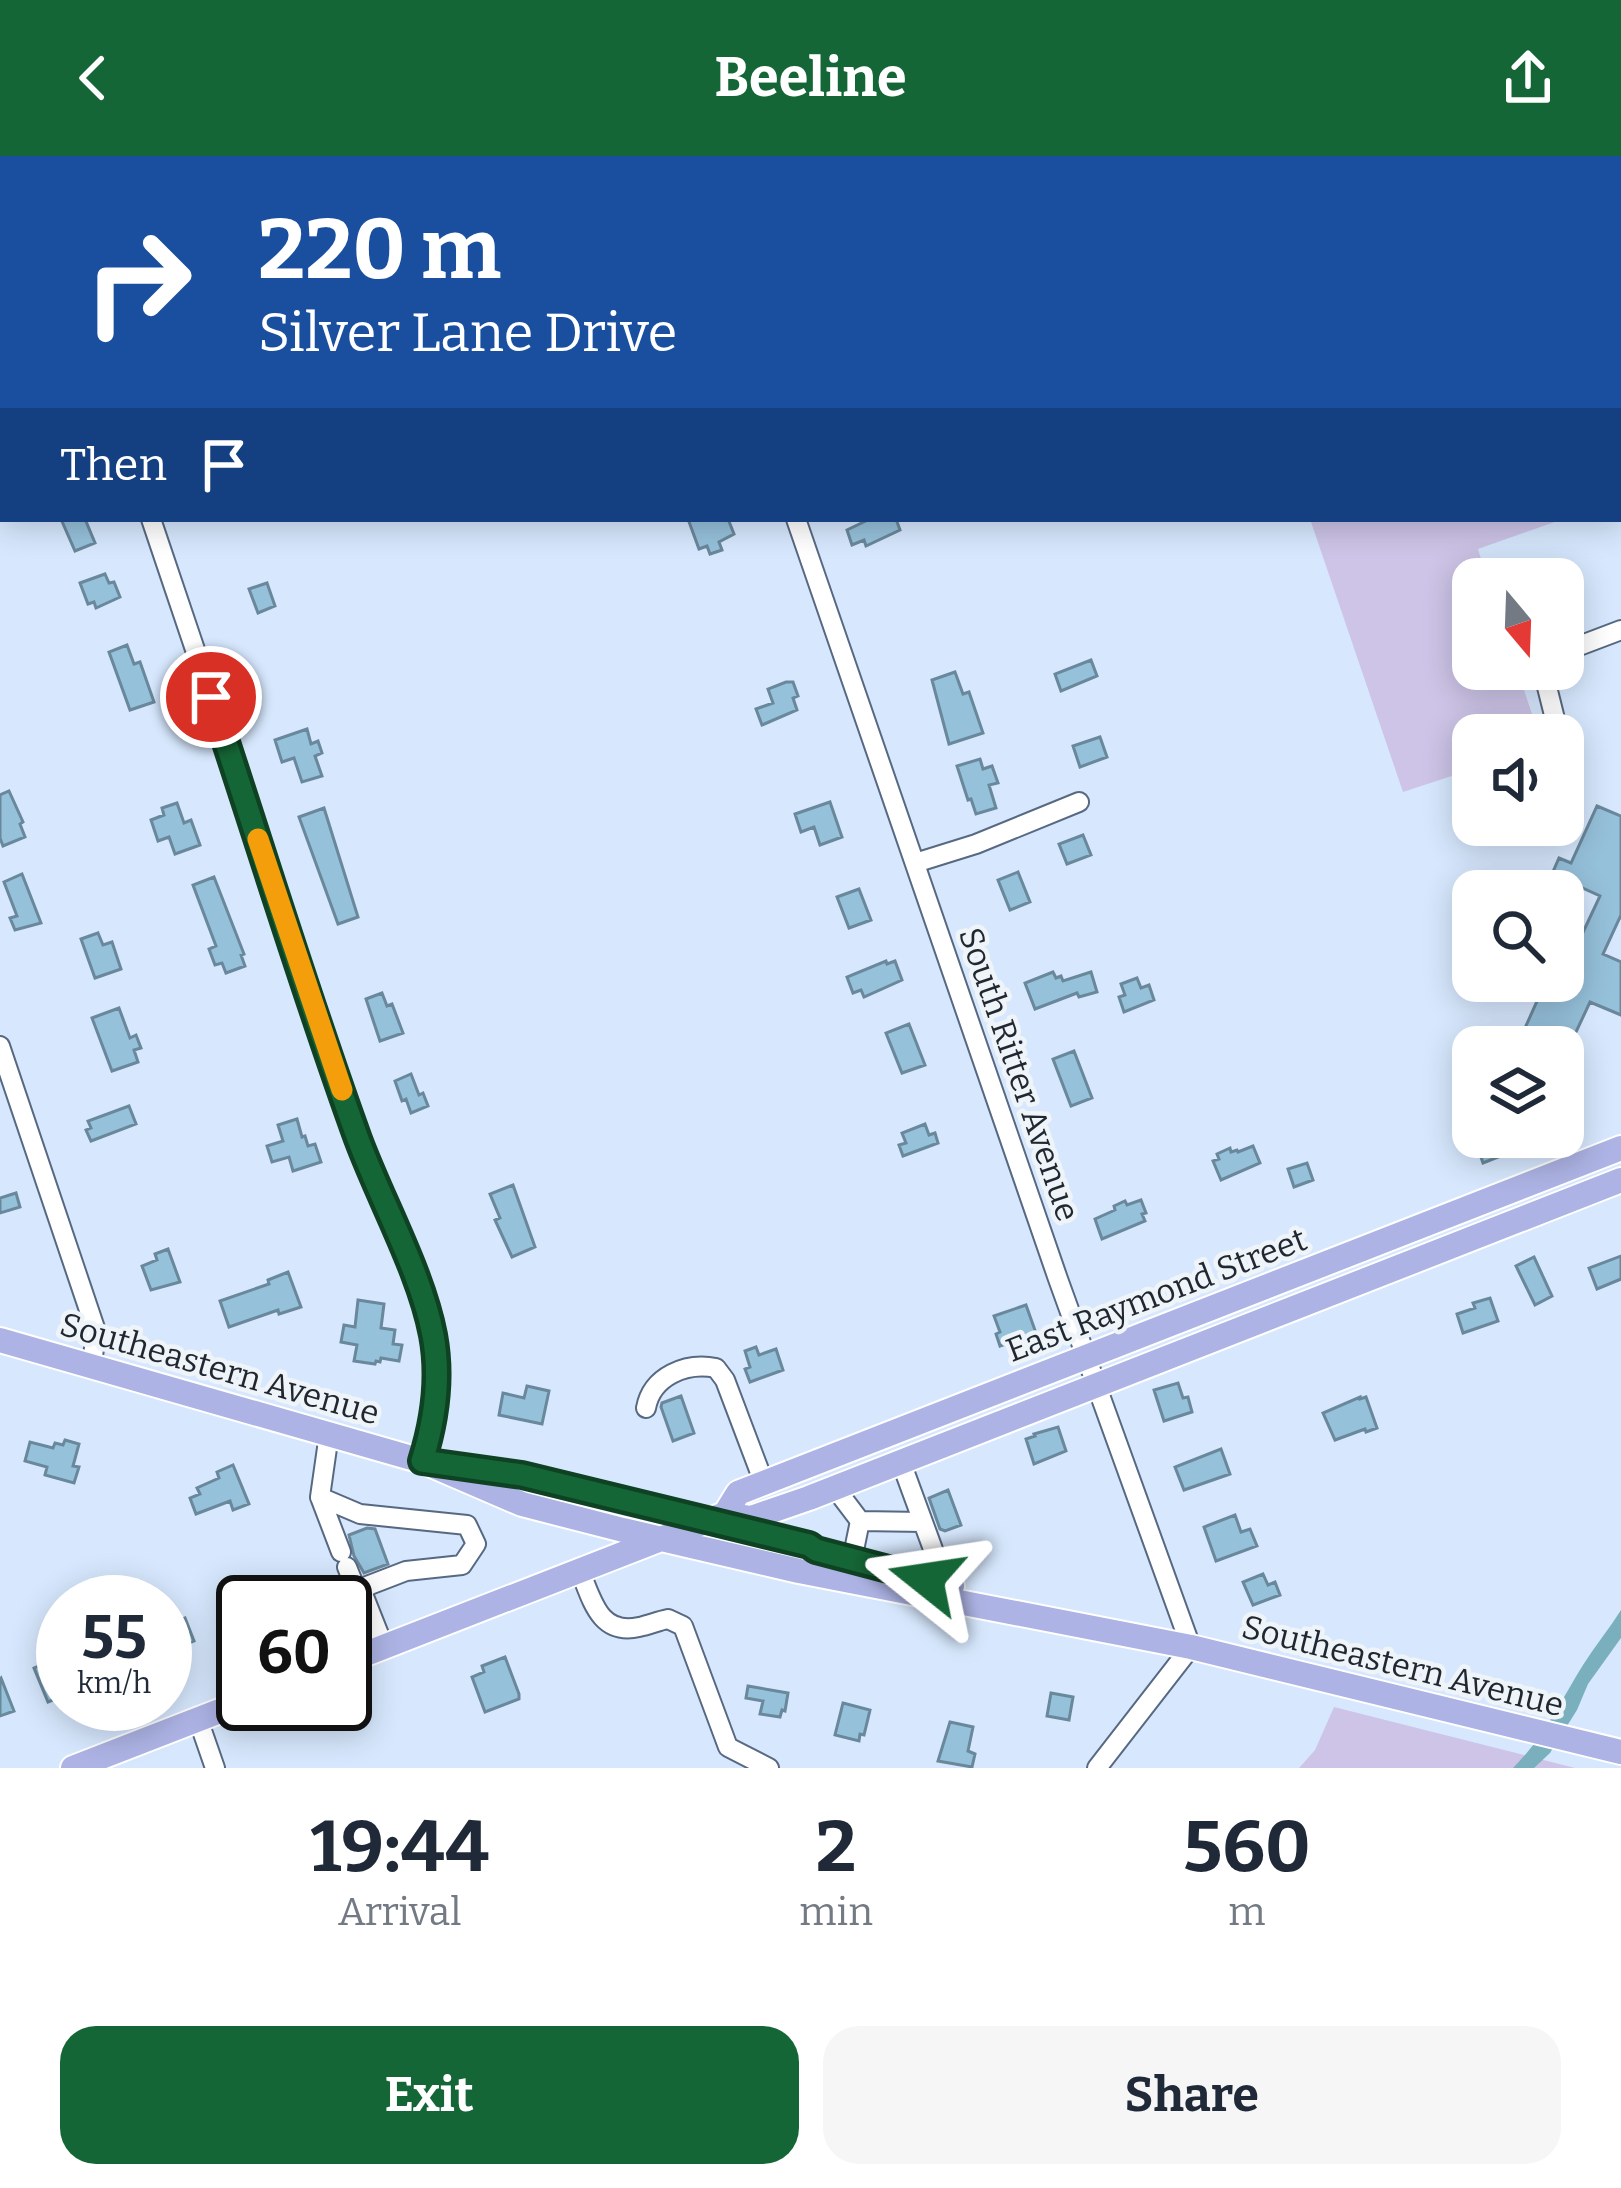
<!DOCTYPE html>
<style>
:root{--surface:#fff;--page:#f6f6f7;--text:#1f2937;--muted:#747a83;--accent:#156636}
body{margin:0;font-family:Bitter,serif;background:var(--page);color:var(--text);height:100vh;display:flex;flex-direction:column;font-size:45px;white-space:nowrap}
*{box-sizing:border-box;margin:0}
p{font-size:39px;color:var(--muted)}
.icon{flex:none;width:66px;height:66px;fill:none;stroke:currentColor;stroke-width:2;stroke-linecap:round;stroke-linejoin:round}
.map{position:relative;height:1612px;overflow:hidden}
.sheet{display:flex;flex-direction:column;background:var(--surface);flex:1}
.sheet>*{flex:none}
.banner{position:absolute;left:0px;top:0px;width:1623px;height:366px;box-shadow:0 6px 30px #0003;background:#1a4fa0;color:#fff;overflow:hidden}
.needle{width:78px;rotate:161deg}
.tools{position:absolute;left:1452px;top:402px;display:grid;gap:24px}
.tools a{display:grid;place-items:center;width:132px;height:132px;border-radius:24px;background:var(--surface);box-shadow:0 6px 30px #0003;font-size:60px}
.speed{position:absolute;left:36px;top:1419px;display:flex;gap:24px;font-size:60px;font-weight:700;text-align:center}
.speed>*{display:grid;place-content:center;width:156px;height:156px;border-radius:50%;background:var(--surface);box-shadow:0 6px 30px #0003;line-height:1}
.speed small{font-size:30px;font-weight:400}
.speed .limit{border:6px solid #111;border-radius:18px;background:#fff;color:#111}
.pin{position:absolute;display:grid;place-items:center;width:102px;height:102px;color:#fff;margin:-51px;border:6px solid #fff;border-radius:50%;box-shadow:0 3px 12px #0007}
.me{position:absolute;width:132px;margin:-66px;rotate:285deg;stroke-linejoin:round;filter:drop-shadow(0 0 9px #0008)}
.turn{display:flex;align-items:center;gap:42px;height:252px;padding:0 60px;font-size:54px}
.turn .icon{width:156px;height:156px;stroke-width:2.5}
.turn b{display:block;font-size:84px;line-height:102px}
.then{display:flex;align-items:center;height:114px;padding:0 60px;background:#0003;gap:24px;font-size:45px}
.eta{display:flex;justify-content:space-evenly;align-items:center;height:204px;text-align:center}
.eta b{font-size:72px;font-weight:700;line-height:84px}
.primary-button{display:flex;gap:24px;margin-top:auto;padding:24px 60px}
.primary-button a{flex:1;height:138px;border-radius:36px;background:var(--accent);color:#fff;font-size:48px;font-weight:700;line-height:138px;text-align:center}
.primary-button a+a{background:var(--page);color:var(--text)}
header{display:flex;justify-content:space-between;align-items:center;height:156px;padding:0 60px;background:var(--accent);color:#fff;font-size:54px;font-weight:700}
.map>svg:first-child{display:block}
</style>
<header><svg class="icon" aria-label="back" viewBox="0 0 24 24"><path d="M15 5l-7 7 7 7"/></svg>Beeline<svg class="icon" aria-label="share" viewBox="0 0 24 24"><path d="M12 15V3M7 8l5-5 5 5M5 13v7h14v-7"/></svg></header>
<div class="map">
<svg width="1621" height="1612" viewBox="0 0 1621 1612">
<rect width="100%" height="100%" fill="#d7e8fe"/>
<path fill="#cdc4e7" d="M1515 0H1621L1620 343V3H1507Z
M1310 363H1563L1478 393 1487 423H1473V513H1517L1539 579H1473V613L1403 636Z
M1334 1551 1575 1612H1299L1315 1594Z"/>
<path fill="#7ab0bd" d="M1621 1454V1482L1588 1528 1577 1554 1550 1597 1534 1612H1513C1545 1580 1560 1546 1583 1509 1595 1490 1609 1473 1621 1454Z"/>
<path fill="#96c1db" stroke="#6a889b" stroke-width="3" d="M61 363H85L95 387 75 395Z
M688 363H728L734 378 719 386 722 394 710 398 707 390 699 393Z
M870 363H896L900 374 866 390 864 384 852 389 847 374Z
M105 418 109 427 114 426 120 441 96 452 94 446 88 448 80 427Z
M267 427 275 450 258 457 249 433Z
M127 489 134 508 140 506 154 546 130 554 109 496Z
M1091 504 1097 520 1061 535 1055 518Z
M955 516 963 538 969 536 983 577 949 588 932 524Z
M786 526H793L798 540 793 542 797 554 762 569 756 553 773 547 768 533Z
M307 573 311 588 318 585 322 597 315 600 322 620 302 626 294 602 282 606 275 584Z
M1100 581 1107 601 1080 611 1073 590Z
M980 603 983 613 992 610 998 627 989 629 996 652 976 658 971 643 968 644 957 610Z
M9 635 23 666 20 668 25 681 3 690 0 682V639Z
M830 646 842 681 820 689 814 671 801 676 795 658Z
M177 647 184 667 191 664 200 689 175 698 169 681 158 685 151 664 164 659 162 652Z
M1597 650 1621 660V759L1603 798 1621 806V859L1590 846 1569 891H1543L1521 881 1546 825H1563V781L1578 787 1600 740 1552 718 1559 702 1571 707Z
M324 652 358 761 338 768 299 661Z
M1083 679 1091 699 1067 708 1059 688Z
M1018 716 1030 746 1010 754 998 724Z
M22 718 41 767 15 774 10 762 17 760 4 726Z
M214 721 244 798 241 799 245 810 226 817 222 807 215 809 209 793 216 790 193 729Z
M859 733 871 764 849 772 837 741Z
M98 777 103 789 112 786 121 813 95 822 81 783Z
M886 805 887 808 895 805 902 824 864 841 861 834 853 837 847 821Z
M1053 816 1056 822 1061 820 1063 825 1091 816 1097 836 1079 841 1077 837 1035 853 1025 827Z
M1137 822 1141 832 1149 829 1154 844 1124 856 1119 841 1125 839 1121 828Z
M382 837 387 850 392 848 403 877 380 885 366 843Z
M119 852 130 882 136 879 141 892 134 894 138 906 112 915 92 862Z
M909 868 925 909 902 917 886 877Z
M1074 895 1092 942 1071 950 1053 903Z
M411 918 419 939 423 937 428 950 411 957 406 943 402 945 395 925Z
M129 950 136 968 91 985 86 974 91 972 88 965Z
M297 963 302 981 305 980 308 990 315 988 321 1006 293 1015 289 1001 272 1006 267 990 283 985 278 969Z
M925 968 929 979 935 977 938 987 903 1000 899 989 906 987 902 977Z
M1474 981H1492L1498 1001 1483 1007Z
M1253 990 1260 1007 1221 1024 1213 1005 1219 1003 1217 998 1230 992 1231 996 1237 994 1238 996Z
M1307 1007 1313 1024 1294 1031 1288 1013Z
M513 1029 535 1091 512 1101 495 1064 500 1062 490 1038Z
M16 1037 20 1051 0 1057V1042Z
M1141 1044 1146 1057 1142 1058 1145 1065 1102 1083 1095 1063 1115 1054 1114 1050 1125 1045 1127 1049Z
M168 1093 180 1126 151 1134 142 1110 157 1104 155 1098Z
M1621 1100V1123L1597 1133 1589 1112Z
M1534 1101 1552 1140 1535 1149 1516 1110Z
M288 1116 301 1151 279 1158 278 1154 229 1171 220 1145 269 1128 268 1124Z
M1490 1142 1498 1165 1463 1177 1457 1158 1475 1152 1473 1147Z
M358 1144 384 1148 381 1172 395 1174 393 1188 402 1189 399 1205 381 1202 380 1206 376 1205 375 1208 354 1205 357 1189 341 1186 344 1169 355 1171Z
M1026 1149 1036 1177 1016 1189 1014 1185 1000 1190 996 1178 1000 1176 994 1160Z
M756 1191 759 1199 776 1193 783 1214 750 1226 745 1213 750 1211 745 1195Z
M1178 1227 1183 1242 1188 1241 1192 1256 1164 1265 1154 1234Z
M527 1230 549 1235 542 1268 499 1259 503 1237 524 1242Z
M681 1240 694 1277 673 1285 661 1251 662 1247Z
M1360 1241V1243L1366 1241 1377 1272 1366 1276 1365 1273 1335 1284 1323 1257Z
M1058 1271 1066 1295 1034 1308 1026 1283 1035 1280 1034 1278Z
M65 1284 79 1288 73 1310 79 1311 74 1327 45 1319 47 1311 25 1305 30 1286 53 1292 55 1287 63 1289Z
M1221 1293 1230 1318 1184 1334 1175 1311Z
M233 1309 249 1348 233 1354 230 1345 196 1358 190 1342 200 1338 197 1332 219 1322 217 1316Z
M948 1334 961 1369 945 1375 940 1373 929 1342Z
M1235 1359 1241 1376 1250 1373 1257 1390 1216 1405 1204 1371Z
M367 1372 375 1373 388 1408 364 1417 354 1400 349 1379Z
M1263 1418 1268 1429 1275 1426 1280 1439 1253 1449 1243 1426Z
M278 1430 285 1446H239V1445Z
M185 1462 194 1485 165 1497V1470Z
M63 1500V1540L48 1546 34 1512Z
M505 1501 519 1538V1543L485 1556 472 1521 484 1516 482 1510Z
M1 1522 14 1555 0 1560V1523Z
M748 1530 788 1537 785 1555 782 1554 780 1561 760 1558 763 1545 746 1542Z
M1051 1537 1073 1541 1069 1564 1047 1560Z
M843 1547 870 1554 864 1579 860 1578 859 1585 835 1579Z
M950 1566 973 1571 968 1595 975 1598 972 1611 938 1605Z"/>
<g fill="none" stroke-linecap="round" stroke-linejoin="round">
<defs>
<path id="minor" d="M671 0 672 3
M151 363C220 567 288 771 356 976 378 1041 421 1113 433 1180 441 1222 436 1264 422 1305
M796 363 1058 1123 1191 1491 1097 1612
M1563 496 1621 474
M1548 513 1545 523 1559 579
M1563 591 1570 615
M915 707 976 688 1079 646
M0 890 96 1175 92 1209
M646 1252C652 1220 686 1206 716 1212L725 1224 764 1327
M329 1278 320 1341 360 1358 467 1369 476 1388 462 1409 406 1415 367 1430 363 1438 384 1491
M901 1306 934 1396 926 1423
M835 1332 860 1365 852 1404
M320 1341 341 1396
M860 1365 923 1366
M347 1411 353 1426 363 1438
M580 1415C592 1443 599 1480 639 1471 649 1469 658 1465 668 1463L683 1470 728 1591 769 1612
M198 1563 215 1612"/>
<path id="major" d="M0 1184 422 1305 522 1348 623 1374 799 1415 1191 1491 1621 1596
M456 1310 522 1319 809 1389 816 1394 952 1430
M725 1358 738 1337 1621 992
M345 1506 725 1358 751 1362 809 1342 1621 1024
M73 1612 243 1546"/>
</defs>
<use href="#minor" stroke="#576982" stroke-width="22"/>
<use href="#major" stroke="#fff" stroke-width="28"/>
<path stroke="#778393" stroke-width="3" stroke-dasharray="9 6" stroke-linecap="butt" d="M1620 762 1621 763"/>
<use href="#minor" stroke="#fff" stroke-width="18"/>
<use href="#major" stroke="#adb3e4" stroke-width="24"/>
</g>
<g fill="none" stroke-linecap="round" stroke-linejoin="round">
<defs>
<path id="route" d="M211 541C260 688 305 837 358 983 381 1045 421 1116 433 1179 441 1222 435 1264 422 1305L522 1319 809 1389 816 1394 926 1423"/>
</defs>
<use href="#route" stroke="#0e4223" stroke-width="30"/>
<use href="#route" stroke="#156636" stroke-width="21"/>
<path stroke="#f59e0b" stroke-width="21" d="M258 683 342 934"/>
</g>
<g text-anchor="middle" stroke-width="9" stroke-linejoin="round" paint-order="stroke">
<g font-size="33" fill="#1f2731" stroke="#eff4f9">
<text transform="translate(1020 918) rotate(71)" y="12">South Ritter Avenue</text>
<text transform="translate(1156 1138) rotate(-21)" y="12">East Raymond Street</text>
<text transform="translate(220 1212) rotate(16)" y="12">Southeastern Avenue</text>
<text transform="translate(1403 1509) rotate(14)" y="12">Southeastern Avenue</text>
</g>
</g>
</svg>
<div class="tools">
<a><svg class="needle" viewBox="-14 -14 28 28"><path d="M0-13l5 13h-10z" fill="#e53935"/><path d="M0 13l5-13h-10z" fill="#747a83"/></svg></a>
<a><svg class="icon" aria-label="sound" viewBox="0 0 24 24"><path d="M4 9h4l5-4v14l-5-4H4zM17 9q2 3 0 6"/></svg></a>
<a><svg class="icon" aria-label="search" viewBox="0 0 24 24"><circle cx="10" cy="10" r="6"/><path d="M15 15l6 6"/></svg></a>
<a><svg class="icon" aria-label="layers" viewBox="0 0 24 24"><path d="M12 4l9 5-9 5-9-5zM3 14l9 5 9-5"/></svg></a>
</div>
<div class="speed"><div>55<small>km/h</small></div><div class="limit">60</div></div>
<div class="pin" style="left:211px;top:541px;background:#d93025"><svg class="icon" aria-label="arrive" viewBox="0 0 24 24"><path d="M6 21V4h12l-3 4 3 4H6"/></svg></div>
<svg class="me" style="left:926px;top:1423px" viewBox="-20 -20 40 40"><path d="M0-17L14 15 0 8-14 15z" fill="#156636" stroke="#fff" stroke-width="4"/></svg>
<div class="banner">
<div class="turn"><svg class="icon" aria-label="right" viewBox="0 0 24 24"><path d="M7 20v-9h11M14 6l5 5-5 5"/></svg><div><b>220 m</b>Silver Lane Drive</div></div>
<div class="then">Then<svg class="icon" aria-label="arrive" viewBox="0 0 24 24"><path d="M6 21V4h12l-3 4 3 4H6"/></svg></div>
</div>
</div>
<section class="sheet">
<div class="eta">
<div><b>19:44</b><p>Arrival</p></div>
<div><b>2</b><p>min</p></div>
<div><b>560</b><p>m</p></div>
</div>
<div class="primary-button"><a>Exit</a><a>Share</a></div>
</section>
